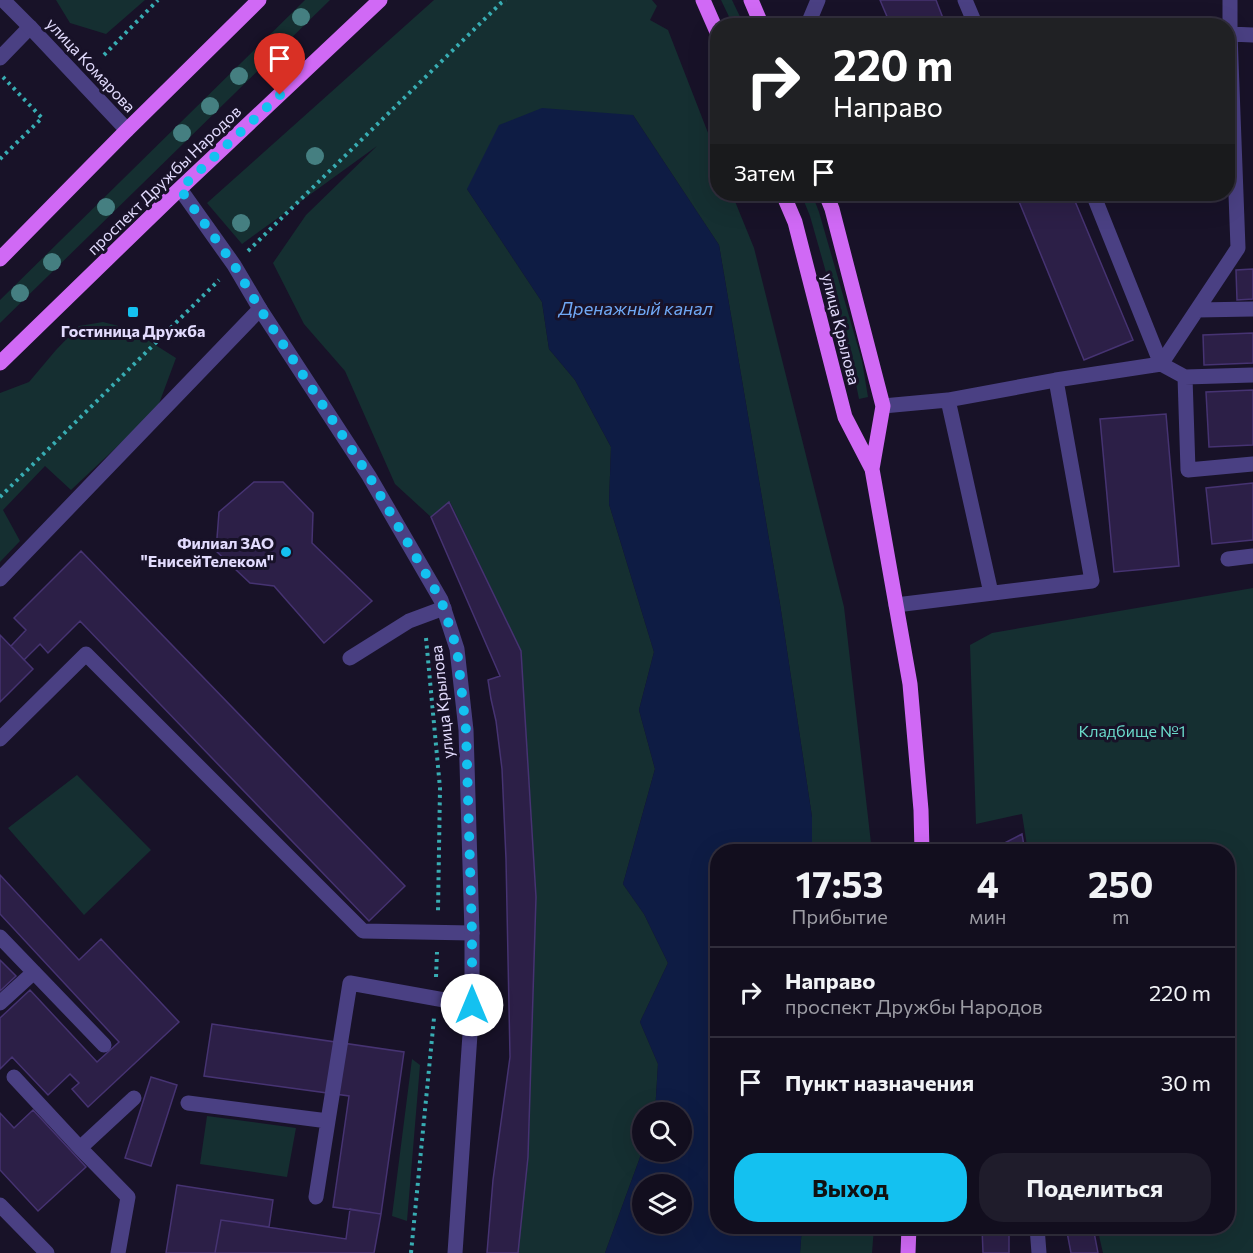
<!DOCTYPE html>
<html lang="ru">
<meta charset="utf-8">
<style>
:root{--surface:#120e1e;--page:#1f1c2b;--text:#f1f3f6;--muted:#9c9ca4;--line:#312e3c;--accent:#14c1f0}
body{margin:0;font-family:Commissioner,sans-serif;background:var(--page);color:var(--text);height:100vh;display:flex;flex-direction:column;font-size:22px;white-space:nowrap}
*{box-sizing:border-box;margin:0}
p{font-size:20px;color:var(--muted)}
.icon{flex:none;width:33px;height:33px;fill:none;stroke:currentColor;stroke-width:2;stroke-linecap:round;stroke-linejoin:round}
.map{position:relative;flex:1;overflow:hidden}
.sheet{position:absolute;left:710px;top:844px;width:525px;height:390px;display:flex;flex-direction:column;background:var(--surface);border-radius:24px;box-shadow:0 6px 24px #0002,0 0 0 2px var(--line)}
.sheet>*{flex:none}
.hud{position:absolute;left:710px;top:18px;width:525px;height:183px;border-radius:24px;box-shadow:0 6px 24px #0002,0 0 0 2px var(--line);background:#202124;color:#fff;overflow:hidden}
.fabs{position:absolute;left:632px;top:1102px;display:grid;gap:12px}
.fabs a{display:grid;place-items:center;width:60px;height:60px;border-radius:50%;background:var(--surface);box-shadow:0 6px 24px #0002,0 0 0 2px var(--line);font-size:30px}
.pin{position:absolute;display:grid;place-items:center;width:51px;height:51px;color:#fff;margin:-62px -26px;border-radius:50% 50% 50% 0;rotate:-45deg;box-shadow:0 0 6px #0007}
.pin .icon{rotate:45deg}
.me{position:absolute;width:66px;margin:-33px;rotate:0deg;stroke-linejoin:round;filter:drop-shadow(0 0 4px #0008)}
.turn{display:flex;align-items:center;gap:21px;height:126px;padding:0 24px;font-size:27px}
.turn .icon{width:78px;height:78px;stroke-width:2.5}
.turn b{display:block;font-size:42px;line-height:51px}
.then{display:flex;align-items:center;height:57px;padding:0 24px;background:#0003;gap:12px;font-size:22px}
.eta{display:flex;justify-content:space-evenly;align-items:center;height:102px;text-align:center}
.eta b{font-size:36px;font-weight:700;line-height:42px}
.button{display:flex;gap:12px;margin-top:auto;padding:12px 24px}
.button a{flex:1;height:69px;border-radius:24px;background:var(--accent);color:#111;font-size:24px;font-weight:700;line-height:69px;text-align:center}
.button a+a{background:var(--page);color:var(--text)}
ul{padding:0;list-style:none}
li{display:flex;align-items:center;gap:18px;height:90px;padding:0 24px;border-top:2px solid var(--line)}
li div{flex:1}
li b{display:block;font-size:22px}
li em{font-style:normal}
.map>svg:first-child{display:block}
</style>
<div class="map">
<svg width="1253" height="1253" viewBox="0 0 1253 1253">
<rect width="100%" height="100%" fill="#181228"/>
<path fill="#152f31" d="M56 0H145L106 34 70 23Z
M305 0H330L0 323V300Z
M434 0H652L657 6 650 20 668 30 717 156V194H732L754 248 844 607 872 852H812V817L780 604 719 245 633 115 467 189 542 302 549 349 575 380 611 447 609 504 654 652 639 710 655 769 623 884 644 914 668 963 640 1022 658 1064 655 1113H642V1152L605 1253H518L528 1157 536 897 521 651 450 502 431 517 395 484 345 371 304 324 273 263 306 215 377 146 242 244 207 203Z
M721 0H732L744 25H733Z
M801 194H812L819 212 862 361 868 397 859 399 852 364 810 216Z
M103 322 130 329 176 358 157 409 71 490 45 466 3 510 20 541 0 562V393L29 382 56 350 79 326Z
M1253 588V1253H1103L1097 1227H1227V852H1028L1022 814 976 824 970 645 992 633Z
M77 775 151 850 84 915 8 828Z
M412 1059 420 1065 407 1221 392 1216Z
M207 1116 296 1128 287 1177 200 1164Z
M802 1227H874L872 1253H800Z"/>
<path fill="#0e1c44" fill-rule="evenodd" d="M542 108 633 115 719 245 780 604 812 817V852H717V1227H802L800 1253H605L642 1152H681V1113H655L658 1064 640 1022 668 963 644 914 623 884 655 769 639 710 654 652 609 504 611 447 575 380 549 349 542 302 467 189 499 125ZM642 1185H681V1224H642Z"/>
<path fill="#2c1f47" stroke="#463372" stroke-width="1.5" d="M880 0H936L946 26H891Z
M1016 194H1072L1133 340 1084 360Z
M1253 269V299L1237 300 1236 270Z
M1253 333V363L1204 365 1203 335Z
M1253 390V445L1209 447 1206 392Z
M1166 414 1179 566 1114 572 1100 419Z
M254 482H283L313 513 312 543 372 601 324 643 274 586 250 583 216 551 219 512Z
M1253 483V540L1212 544 1206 488Z
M449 502 521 651 536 897 528 1157 518 1253H487L493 1180 510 1057 506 859 502 769 496 721 491 699 488 680 500 676 431 517Z
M81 551 405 886 369 921 80 621 48 653 40 644 24 660 11 646 26 630 14 618Z
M0 635 33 669 0 702Z
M1022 834 1025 852H987Z
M0 875 79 960 101 939 179 1022 88 1107 72 1089 79 1083 70 1074 48 1095 12 1057 0 1069V1018L30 990 97 1062 119 1042 0 914Z
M0 960 16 976 0 991Z
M212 1024 404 1052 381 1214 333 1207 349 1096 204 1076Z
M151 1077 177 1085 151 1166 125 1158Z
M33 1110 86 1167 38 1211 0 1170V1113L14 1128Z
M177 1185 273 1200 269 1227 221 1220 215 1253H166Z
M350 1209 381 1214 374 1253H215L221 1220 346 1239Z
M982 1227H1009V1253H983Z
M1066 1227H1093L1098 1253H1071Z"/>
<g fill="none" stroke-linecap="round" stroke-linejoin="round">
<path stroke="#38adb3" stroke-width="4" stroke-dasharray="3 4.5" stroke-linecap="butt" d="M104 55 158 0
M0 159 42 118 3 77
M248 251 501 3 506 0
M0 497 219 280
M426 638 440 788 438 911
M436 977 437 952
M411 1253 434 1018"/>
<path stroke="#4a4083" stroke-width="15" d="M965 0 976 26
M1230 0V34
M805 26 808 24 818 0
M0 58 30 27
M1093 194 1161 364 1185 377 1253 375
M1197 310 1253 309
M1185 377 1188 470 1253 464
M948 400 991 593
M883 406 948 400 1056 380 1161 364 1238 248 1230 34 1253 35
M1228 559 1253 556
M0 579 260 309
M896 605 1092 581 1056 380
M350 658 409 621 444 608
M0 739 86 654 363 931 472 933
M0 937 104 1045
M0 1003 34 972
M14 1077 80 1148 128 1197 118 1253
M188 1103 328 1121 350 983 472 1005
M80 1148 134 1098
M316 1197 328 1121
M0 1205 47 1253
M1037 1227 1039 1253"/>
<path stroke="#4a4083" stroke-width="15" d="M180 189 234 265 260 309 369 476 441 600 457 649 466 730 472 933V1005L455 1253"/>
<path stroke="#4a4083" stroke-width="15" d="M3 0 30 27 127 130"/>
<path stroke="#d069f5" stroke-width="15" d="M703 0 717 32
M751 0 762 26
M783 194 795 222 845 417 872 469 910 684 921 810 922 852
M826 194 832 209 883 406 872 469
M0 259 127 130 259 0
M0 363 171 197 380 0
M908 1253 909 1227"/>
</g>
<g fill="#457f81">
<circle cx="301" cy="17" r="9"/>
<circle cx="268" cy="49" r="9"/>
<circle cx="239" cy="76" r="9"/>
<circle cx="210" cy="106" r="9"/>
<circle cx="182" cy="133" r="9"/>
<circle cx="315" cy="156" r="9"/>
<circle cx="106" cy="207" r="9"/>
<circle cx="241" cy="223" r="9"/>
<circle cx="52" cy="262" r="9"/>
<circle cx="20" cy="293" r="9"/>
</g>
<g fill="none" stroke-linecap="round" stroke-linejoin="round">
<path stroke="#14c1f0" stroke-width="10" stroke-dasharray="0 18" d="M280 95 180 189 234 265 260 309 369 476 441 600 457 649 466 730 472 933V1005"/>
</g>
<g fill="#14c1f0" stroke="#181228" stroke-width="2">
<rect x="127" y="306" width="12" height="12" rx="3"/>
<circle cx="286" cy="552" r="6"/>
</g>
<g text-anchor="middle" stroke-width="6" stroke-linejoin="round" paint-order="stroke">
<g font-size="16" fill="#e2dbfd" stroke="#181228">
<text transform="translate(91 65) rotate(47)" y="6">улица Комарова</text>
<text transform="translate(164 180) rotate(-44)" y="6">проспект Дружбы Народов</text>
<text transform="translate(841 329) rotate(76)" y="6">улица Крылова</text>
<text transform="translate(442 702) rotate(-96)" y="6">улица Крылова</text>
</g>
<g font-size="16" font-weight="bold" fill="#e2dbfd" stroke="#181228">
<text x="133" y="337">Гостиница Дружба</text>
<text x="274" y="549" text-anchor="end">Филиал ЗАО<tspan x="274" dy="18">"ЕнисейТелеком"</tspan></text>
</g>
<g font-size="16" fill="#6ad9ca" stroke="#181228">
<text x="1132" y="737">Кладбище №1</text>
</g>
<g font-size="18" font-style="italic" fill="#70a9f6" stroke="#181228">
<text x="636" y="315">Дренажный канал</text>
</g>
</g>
</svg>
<div class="fabs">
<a><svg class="icon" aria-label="search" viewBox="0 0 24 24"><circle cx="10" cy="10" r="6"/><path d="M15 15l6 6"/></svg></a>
<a><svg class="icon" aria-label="layers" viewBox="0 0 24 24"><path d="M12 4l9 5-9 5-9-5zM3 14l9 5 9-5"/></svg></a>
</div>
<div class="pin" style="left:280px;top:95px;background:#d93025"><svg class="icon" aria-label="arrive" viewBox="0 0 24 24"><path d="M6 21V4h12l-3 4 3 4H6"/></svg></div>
<svg class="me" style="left:472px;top:1005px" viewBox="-20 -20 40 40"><circle r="19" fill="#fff"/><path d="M0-13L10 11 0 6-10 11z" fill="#14c1f0"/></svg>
<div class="hud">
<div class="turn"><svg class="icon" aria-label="right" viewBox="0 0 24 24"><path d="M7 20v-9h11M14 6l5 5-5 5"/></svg><div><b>220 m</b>Направо</div></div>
<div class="then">Затем<svg class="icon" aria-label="arrive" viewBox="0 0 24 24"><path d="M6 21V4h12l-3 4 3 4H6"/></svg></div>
</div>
<section class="sheet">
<div class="eta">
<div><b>17:53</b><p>Прибытие</p></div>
<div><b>4</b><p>мин</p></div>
<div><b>250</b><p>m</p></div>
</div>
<ul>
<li><svg class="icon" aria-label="right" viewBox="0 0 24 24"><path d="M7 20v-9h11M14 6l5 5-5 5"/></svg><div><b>Направо</b><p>проспект Дружбы Народов</p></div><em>220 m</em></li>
<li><svg class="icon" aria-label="arrive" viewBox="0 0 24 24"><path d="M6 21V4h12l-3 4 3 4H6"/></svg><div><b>Пункт назначения</b></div><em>30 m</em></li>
</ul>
<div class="button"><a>Выход</a><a>Поделиться</a></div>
</section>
</div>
